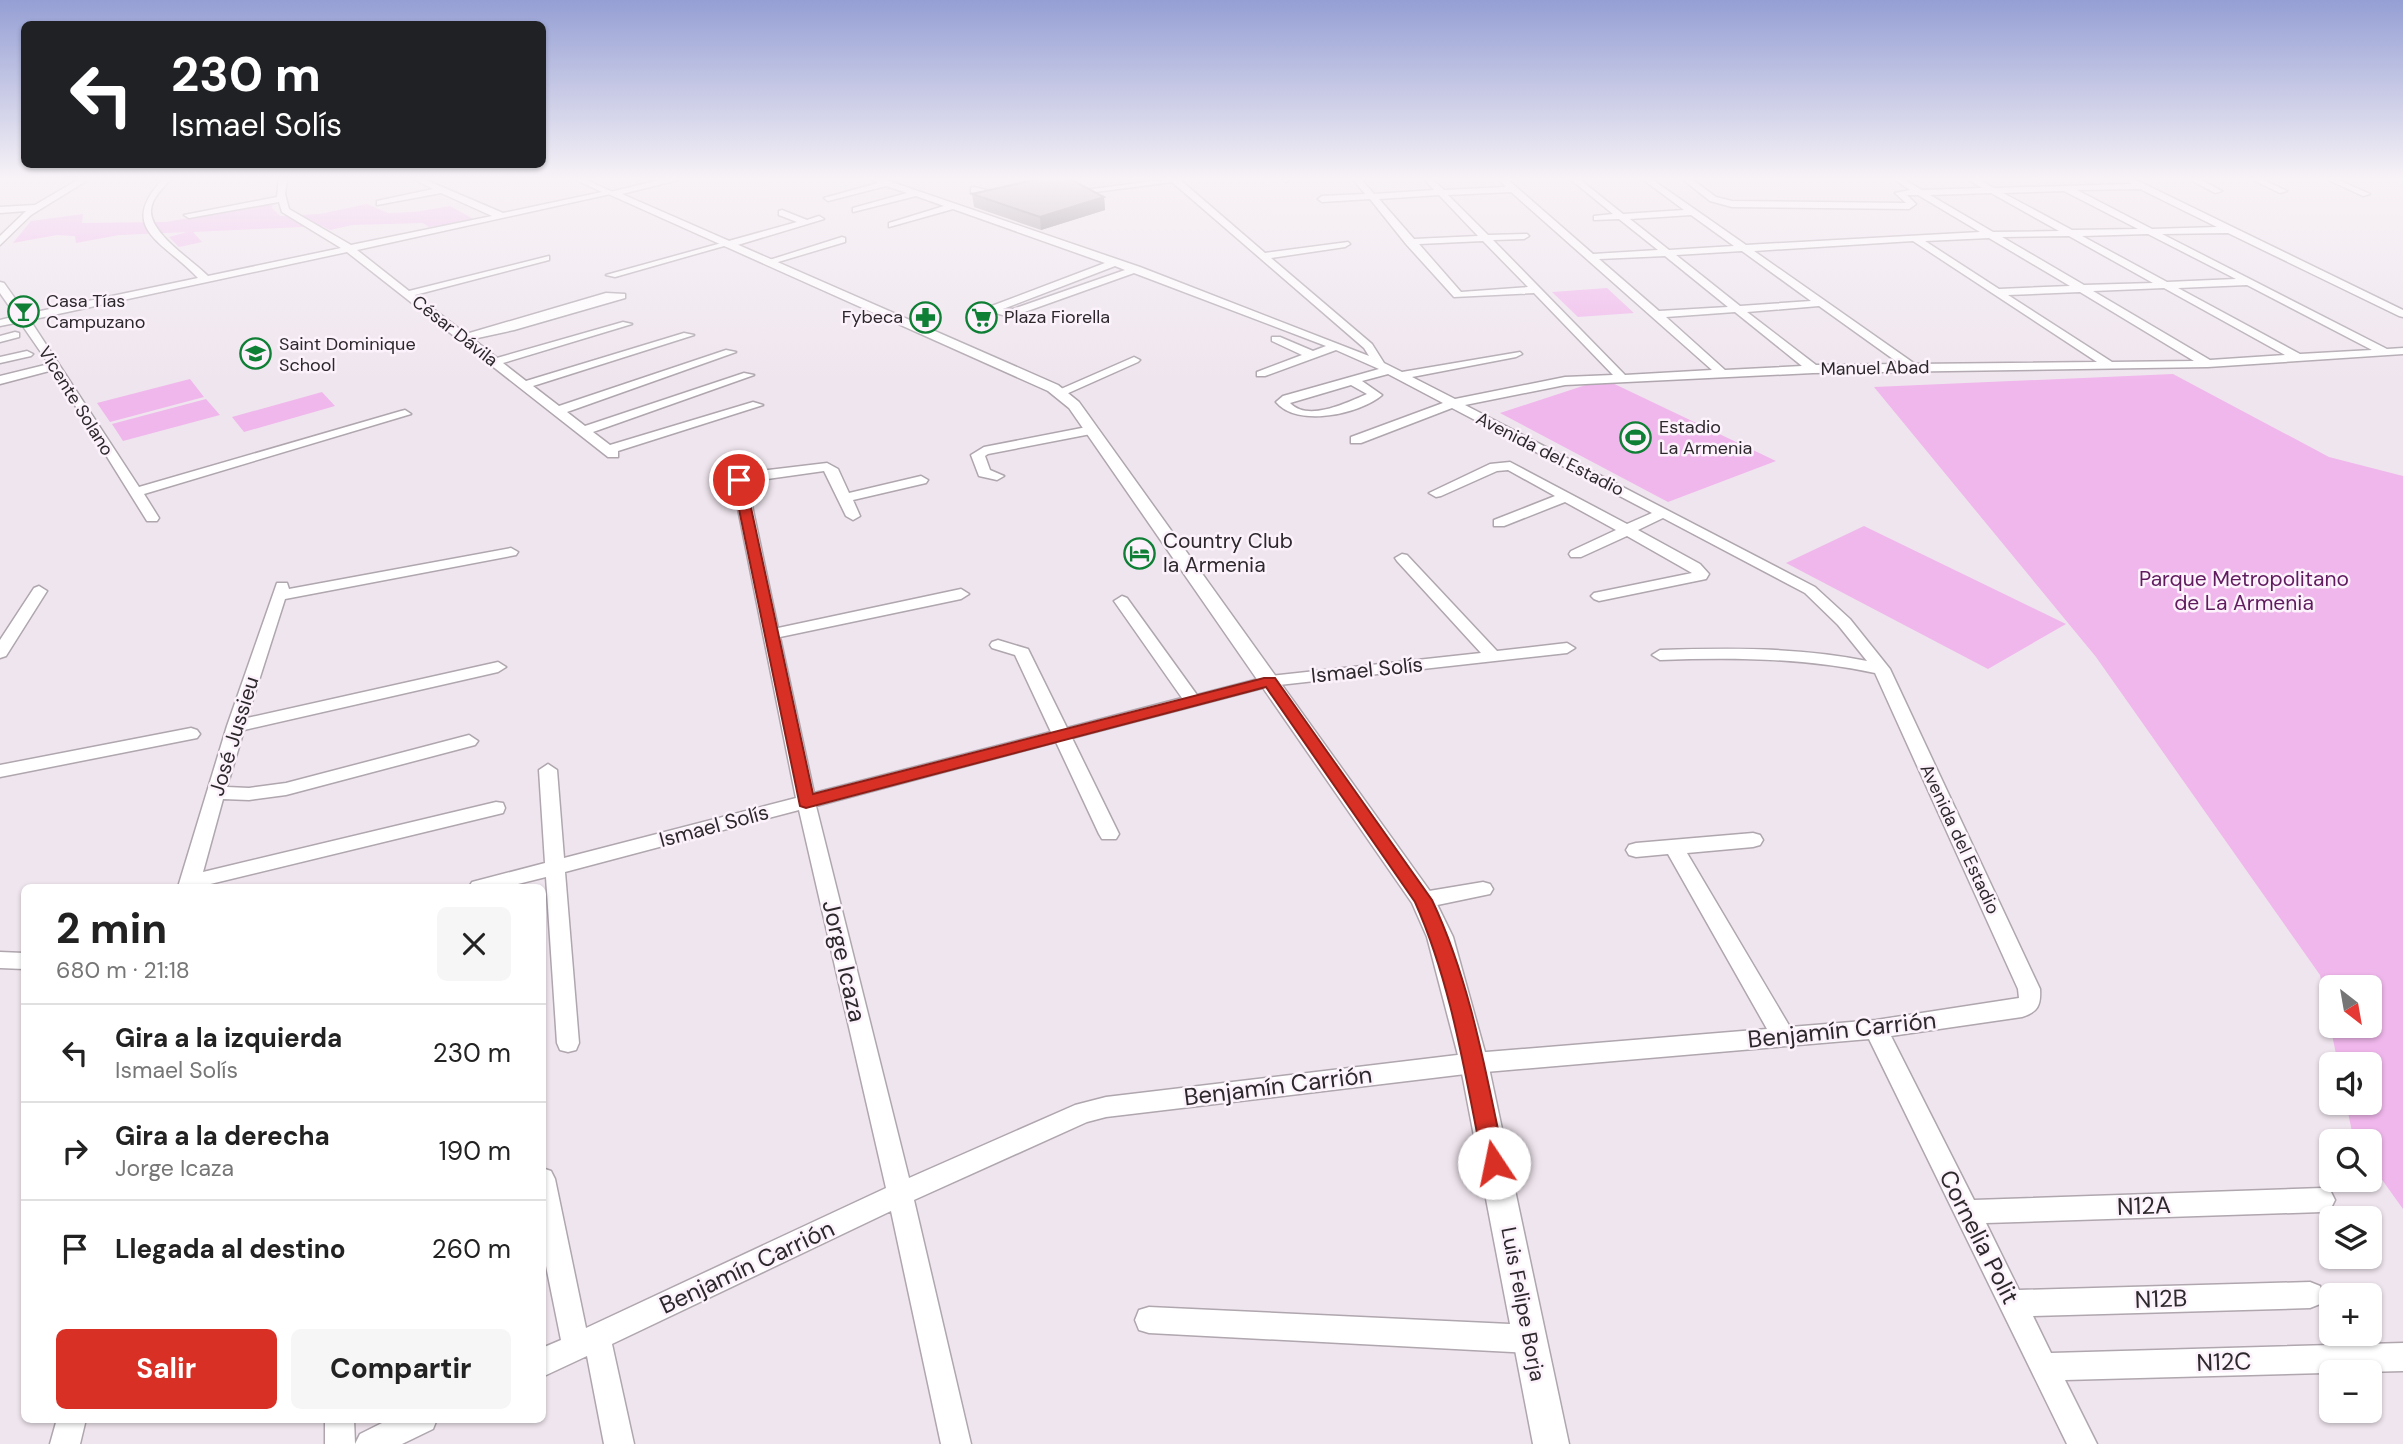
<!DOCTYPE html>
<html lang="es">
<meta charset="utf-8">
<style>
:root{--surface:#fff;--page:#f6f6f6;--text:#222;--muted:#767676;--line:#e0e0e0;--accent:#d93025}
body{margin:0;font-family:"DM Sans",sans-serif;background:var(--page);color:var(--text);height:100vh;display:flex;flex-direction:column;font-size:26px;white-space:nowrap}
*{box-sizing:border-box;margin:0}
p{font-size:23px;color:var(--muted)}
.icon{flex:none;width:38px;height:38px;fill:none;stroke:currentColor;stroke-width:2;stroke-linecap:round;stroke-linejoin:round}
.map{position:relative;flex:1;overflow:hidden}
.drawer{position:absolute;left:21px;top:884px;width:525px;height:539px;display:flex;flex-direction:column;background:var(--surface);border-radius:10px;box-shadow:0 2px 5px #0004}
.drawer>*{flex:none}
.hud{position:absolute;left:21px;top:21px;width:525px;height:147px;border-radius:10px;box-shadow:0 2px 5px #0004;background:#202124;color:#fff;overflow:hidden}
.needle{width:46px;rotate:149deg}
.fabs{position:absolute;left:2319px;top:975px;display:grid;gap:14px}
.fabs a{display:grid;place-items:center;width:63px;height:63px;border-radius:10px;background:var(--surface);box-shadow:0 2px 5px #0004;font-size:35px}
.pin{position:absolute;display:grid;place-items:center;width:60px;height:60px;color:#fff;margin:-30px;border:4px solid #fff;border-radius:50%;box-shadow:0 2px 7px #0007}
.me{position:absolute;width:77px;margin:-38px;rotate:349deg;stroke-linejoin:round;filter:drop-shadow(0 0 5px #0008)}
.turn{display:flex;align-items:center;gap:24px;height:147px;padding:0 35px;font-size:32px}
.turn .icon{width:91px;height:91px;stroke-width:2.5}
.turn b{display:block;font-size:49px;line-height:60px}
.round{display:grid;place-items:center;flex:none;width:74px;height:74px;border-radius:10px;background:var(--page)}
.head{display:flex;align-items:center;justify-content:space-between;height:119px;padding:0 35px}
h1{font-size:42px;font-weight:700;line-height:52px}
.primary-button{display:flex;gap:14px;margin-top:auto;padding:14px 35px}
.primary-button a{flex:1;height:80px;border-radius:10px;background:var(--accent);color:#fff;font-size:28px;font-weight:700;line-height:80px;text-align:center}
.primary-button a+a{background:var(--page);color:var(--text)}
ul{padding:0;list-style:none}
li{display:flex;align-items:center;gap:21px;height:98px;padding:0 35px;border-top:2px solid var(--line)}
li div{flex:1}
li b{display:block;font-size:26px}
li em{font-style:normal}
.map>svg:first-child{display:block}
</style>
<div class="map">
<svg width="2403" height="1444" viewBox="0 0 2403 1444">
<rect width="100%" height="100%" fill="#efe5ee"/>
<path fill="#f0b7ec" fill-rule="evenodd" d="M273 203 272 208 280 216 320 214 367 204 388 213 415 212 450 206 477 221 429 227 423 223 352 225 330 230 322 226 193 232 202 242 179 247 169 237 187 232 119 235 76 243 75 236 57 235 13 243 31 221 83 214 82 223 166 222Z
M1607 288 1634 313 1578 317 1552 292Z
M2173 374 2329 457 2403 476V1209L2370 1163V1141H2354L2346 1103 2370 1102V1064H2338L2320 975 2096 657 1874 387ZM2331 987H2370V1026H2331Z
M190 379 204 397 110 422 97 403Z
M1604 379 1776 461 1668 502 1500 413Z
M322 392 335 406 244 432 232 417Z
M206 399 220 415 123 441 112 424Z
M1864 526 2066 624 1988 669 1786 563Z"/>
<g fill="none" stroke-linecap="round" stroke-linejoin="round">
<defs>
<path id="minor" d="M81 178H91L31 215 0 245V236L26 211 0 213V207L35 205Z
M164 178H172C164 187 152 197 151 210 149 233 192 260 208 276L341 248 282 212 279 202 189 218 184 215 277 197 279 178H287L285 194 289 209 351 245 492 216 441 193 377 205V201L433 189 411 178H421L503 213 602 192 572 178H582L615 193 357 250 409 291 549 256V260L415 295 466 334 606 293 625 294V298L514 330 473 339 497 358 623 322 632 324 503 363 526 381 684 333 694 335 533 386 559 406 726 350 736 352 567 412 585 426 744 373 754 375 593 432 610 445 753 402 763 405 618 451V457H608L347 252 30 320 139 487 401 411 405 410 411 414 144 494 159 518 157 521H147L53 370 0 384V376L49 364 20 322 0 326V320L16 316 0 293V282L4 283 26 314 198 278C165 242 115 229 164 178Z
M869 178H880L1140 267 1369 356 1364 348 1172 182 1080 194 1076 191 1178 178 1265 253 1348 242 1350 244 1345 247 1271 258 1372 344 1384 363 1402 372 1520 352 1522 354 1516 357 1412 377 1455 399 1565 377 1613 375 1534 293 1454 297 1406 244 1370 199 1322 202 1318 199 1322 196 1365 194 1352 178H1360L1374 194 1434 190 1423 178H1431L1444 190 1506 187 1497 178H1506L1593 254 1658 250 1619 219 1594 220V216L1613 214 1569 178H1578L1623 214 1684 210 1641 178H1650L1746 245 1980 232 1918 195H1907L1916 204 1909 209 1732 207 1710 201 1681 178H1690L1716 197 1732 201 1906 203 1895 193 1910 190 1892 178H1901L1922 190 1982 188 1966 178H1976L1994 188 2131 184 2128 181 2132 178 2403 310V317L2399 316 2228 233 2162 234 2387 349 2403 348V354L2208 367 1813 373 1565 385 1465 405 1815 587 1850 619 1890 669 2040 989C2041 1005 2038 1012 2022 1017L1891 1036 1974 1200 2322 1188 2331 1192 2335 1200 2331 1208 2322 1212 1986 1223 2019 1290 2310 1282 2320 1286 2323 1295 2320 1304 2310 1308 2033 1316 2051 1353 2403 1343V1371L2065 1380 2097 1444H2067L1869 1039 1474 1073 1106 1117 1087 1122 914 1200 971 1444H941L891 1211 612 1344 634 1444H604L587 1356 542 1377V1348L561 1340 542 1246V1168L551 1171 555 1179 586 1328 886 1188 799 810 565 872 579 1043 576 1050 568 1052 560 1050 557 1043 546 877 506 887H469L472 882 545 863 539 770 548 764 557 770 564 858 796 798 732 479 734 474 827 463 838 469 849 493 921 476 928 480 926 483 853 500 860 516 853 520 846 516 824 471 747 482 778 628 961 589 969 594 961 599 780 637 814 793 1051 732 1015 655 992 648 990 645 992 642 998 640 1028 649 1067 728 1182 698 1114 601 1122 596 1127 598 1197 695 1270 676 1481 653 1397 561 1395 558 1402 554 1407 555 1497 651 1567 643 1575 648 1567 653 1270 686 1072 738 1119 834 1116 839H1102L1099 834 1056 742 816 806 909 1178 1075 1105 1106 1097 1474 1053 1767 1029 1668 854 1636 857 1629 855 1626 850 1629 845 1636 843 1753 833 1760 835 1763 840 1760 845 1753 847 1687 853 1790 1027 1876 1020 2019 998 2018 989 1875 673C1804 658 1732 657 1660 660L1652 655 1660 650C1729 648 1799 647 1867 661L1838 625 1805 593 1663 518 1638 530 1700 564 1709 574 1706 579 1599 601 1594 599 1591 596 1594 593 1692 573 1627 536 1581 557H1571L1569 554 1571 551 1616 530 1565 502 1504 526H1494V520L1555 496 1508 470 1497 471 1441 496 1436 497 1429 493 1490 464 1510 462 1627 524 1652 513 1452 408 1361 443H1351V437L1443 403 1388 374 1362 381 1382 395C1360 414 1297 428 1276 402L1283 396 1379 369 1336 350 1265 376H1257V372L1302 355 1272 341V337H1280L1313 351 1326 346 1134 273 1019 314 1006 316 989 311V307L1105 263 953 209 889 227V223L944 206 916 196 853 212V208L907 193 886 186 828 201 824 198 878 183ZM2140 189 2217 227 2152 229 2077 190ZM2064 191 2138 229 2072 230 2003 193ZM1511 192 1712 370 1625 375 1493 240 1524 239 1529 236 1527 234 1488 235 1448 195ZM1991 193 2059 231 1993 232 1930 195ZM1439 195 1478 236 1414 239 1379 199ZM1691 215 1734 246 1669 250 1630 219ZM2148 234 2236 279 2167 282 2082 236ZM2069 236 2153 283 2084 285 2002 237ZM1989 238 2070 286 1999 289 1925 241ZM1483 241 1528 287 1461 292 1419 244ZM1913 241 2097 362 1915 364 1754 251ZM1742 251 1811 301 1740 306 1676 255ZM1665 256 1728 307 1659 311 1599 259ZM1115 266 1125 270 1013 309H1003ZM2247 285 2372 350 2300 354 2178 288ZM2164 288 2285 355 2210 360 2093 291ZM2080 292 2194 361 2112 362 2008 295ZM1819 306 1900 364 1816 365 1747 312ZM1735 312 1802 366 1725 370 1666 317ZM1351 385 1367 394C1346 403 1308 422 1290 403Z
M1281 178H1289L1290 179 1286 182Z
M2187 178H2197L2222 191 2215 193Z
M2249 178H2259L2287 191 2280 193Z
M2324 178H2334L2370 194 2363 196Z
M974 187 1007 195 992 198 971 192V188Z
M782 210 807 220 819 216 824 219 731 247 724 246 615 277 606 275 797 222 779 215V211Z
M842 237 845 238V242L768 265 763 262Z
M15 332 19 333V337L0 342V336Z
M27 351 33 354 31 356 0 363V357Z
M1134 357 1140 360 1138 362 1064 395 1054 392Z
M1092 426 1096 427V433L988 454 985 456 990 470 1004 476 997 480 979 476 971 455 984 447Z
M511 548 518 552 516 555 285 599 247 718 498 662 506 667 498 672 244 730 227 787 249 788 286 783 469 735 478 741 475 745 286 795 249 800 223 799 203 872 496 802 503 803 505 808 503 813 198 887H178L227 726 277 583H287L289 589Z
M39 586 47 591 6 656 0 658V640L34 588Z
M191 728 197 730 200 734 197 738 0 777V765Z
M1483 882 1490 884 1493 889 1490 894 1423 908 1416 905 1413 900 1416 895 1423 892Z
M0 952 24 953V969L0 968Z
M1149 1307 1530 1325 1540 1329 1544 1339 1540 1349 1530 1353 1149 1333 1139 1330 1135 1320 1139 1310Z
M57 1419H86L80 1444H50Z
M325 1419H354L355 1444H325Z
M390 1419H437L433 1429 402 1444H355L360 1434Z"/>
<path id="tertiary" d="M668 178H686L622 194 1058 385 1079 402 1432 894 1453 937 1488 1063 1569 1444H1533L1460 1063 1427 937 1412 903 1069 408 1048 391 606 193Z"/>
</defs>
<use href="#minor" stroke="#afa6ae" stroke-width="3"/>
<use href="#tertiary" stroke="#afa6ae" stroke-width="3"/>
<use href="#minor" fill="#fff" fill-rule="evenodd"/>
<use href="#tertiary" fill="#fff" fill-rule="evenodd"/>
</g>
<path fill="#9e969d" d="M972 194 1104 197 1105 210 1041 230 974 207Z"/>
<path fill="#817a80" d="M1104 197 1105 210 1041 230 1040 217Z"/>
<path fill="#b8aeb7" stroke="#817a80" stroke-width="2" d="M1043 178H1068L1104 197 1040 217 972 194Z"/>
<linearGradient id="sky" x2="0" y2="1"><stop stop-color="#959fd4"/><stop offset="0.47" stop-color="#f8f3f7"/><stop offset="1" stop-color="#f8f3f7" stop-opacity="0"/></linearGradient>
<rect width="2403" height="380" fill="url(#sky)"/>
<path fill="#d93025" stroke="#8d1f18" stroke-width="2" d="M739 476 745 480 813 794 1264 678H1275L1432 900C1471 983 1486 1074 1505 1163L1502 1171 1494 1173 1486 1171 1483 1163C1465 1075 1452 985 1415 902L1266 687 806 808 800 806 733 480Z"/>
<defs>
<symbol id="bar-ring" viewBox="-11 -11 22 22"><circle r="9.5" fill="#fcf2fb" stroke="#0f7f35" stroke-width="1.5"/><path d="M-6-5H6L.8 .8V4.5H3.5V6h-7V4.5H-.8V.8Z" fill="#0f7f35"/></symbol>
<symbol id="pharmacy-ring" viewBox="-11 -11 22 22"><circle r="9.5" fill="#fcf2fb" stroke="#0f7f35" stroke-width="1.5"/><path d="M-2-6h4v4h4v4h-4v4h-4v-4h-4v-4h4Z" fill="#0f7f35"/></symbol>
<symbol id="supermarket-ring" viewBox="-11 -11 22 22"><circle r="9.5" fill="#fcf2fb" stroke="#0f7f35" stroke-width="1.5"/><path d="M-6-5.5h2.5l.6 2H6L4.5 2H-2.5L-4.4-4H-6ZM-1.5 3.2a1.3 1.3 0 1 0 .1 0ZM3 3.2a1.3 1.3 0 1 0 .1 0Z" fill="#0f7f35"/></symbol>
<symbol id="school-ring" viewBox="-11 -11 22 22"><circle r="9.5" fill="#fcf2fb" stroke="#0f7f35" stroke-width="1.5"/><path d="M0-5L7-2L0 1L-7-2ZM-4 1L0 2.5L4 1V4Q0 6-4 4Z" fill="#0f7f35"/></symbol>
<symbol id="stadium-ring" viewBox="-11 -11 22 22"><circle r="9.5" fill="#fcf2fb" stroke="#0f7f35" stroke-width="1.5"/><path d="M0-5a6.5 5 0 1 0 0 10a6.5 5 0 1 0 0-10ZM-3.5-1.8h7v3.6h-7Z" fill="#0f7f35"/></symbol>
<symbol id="hotel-ring" viewBox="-11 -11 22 22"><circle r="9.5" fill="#fcf2fb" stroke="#0f7f35" stroke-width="1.5"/><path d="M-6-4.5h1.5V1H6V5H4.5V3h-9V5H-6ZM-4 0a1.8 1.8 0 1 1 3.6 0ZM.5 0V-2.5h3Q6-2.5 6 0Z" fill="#0f7f35"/></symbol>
</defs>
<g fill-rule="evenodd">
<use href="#bar-ring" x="6" y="294" width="35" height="35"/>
<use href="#pharmacy-ring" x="908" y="300" width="35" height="35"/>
<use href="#supermarket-ring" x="964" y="300" width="35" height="35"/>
<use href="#school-ring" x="238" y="336" width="35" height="35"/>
<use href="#stadium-ring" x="1618" y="420" width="35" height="35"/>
<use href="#hotel-ring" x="1122" y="536" width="35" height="35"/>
</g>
<g text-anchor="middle" stroke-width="5" stroke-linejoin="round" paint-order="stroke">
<g font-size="18" fill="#2c282b" stroke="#fcf2fb" text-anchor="start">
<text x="46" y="307">Casa Tías<tspan x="46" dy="21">Campuzano</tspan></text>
<text x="903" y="323" text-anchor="end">Fybeca</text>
<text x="1004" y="323">Plaza Fiorella</text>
<text x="279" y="350">Saint Dominique<tspan x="279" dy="21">School</tspan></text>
<text x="1659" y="433">Estadio<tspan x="1659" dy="21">La Armenia</tspan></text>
</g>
<g font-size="18" fill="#2c282b" stroke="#fcf2fb">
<text transform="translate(455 331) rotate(38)" y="6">César Dávila</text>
<text transform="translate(1875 368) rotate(-1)" y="6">Manuel Abad</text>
<text transform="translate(76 401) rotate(58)" y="6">Vicente Solano</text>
<text transform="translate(1550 454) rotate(27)" y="6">Avenida del Estadio</text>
<text transform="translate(1960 839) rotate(65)" y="6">Avenida del Estadio</text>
</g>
<g font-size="21" fill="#2c282b" stroke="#fcf2fb" text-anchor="start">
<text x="1163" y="548">Country Club<tspan x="1163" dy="24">la Armenia</tspan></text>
</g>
<g font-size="21" fill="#601b5f" stroke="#fcf2fb">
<text x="2244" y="586">Parque Metropolitano<tspan x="2244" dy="24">de La Armenia</tspan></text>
</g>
<g font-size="21" fill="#2c282b" stroke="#fcf2fb">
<text transform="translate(1367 670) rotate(-6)" y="7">Ismael Solís</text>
<text transform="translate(234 736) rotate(-73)" y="7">José Jussieu</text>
<text transform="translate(714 826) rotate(-15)" y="7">Ismael Solís</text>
<text transform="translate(1523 1304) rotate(79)" y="7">Luis Felipe Borja</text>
</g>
<g font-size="24" fill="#2c282b" stroke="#fcf2fb">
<text transform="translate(844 961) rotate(77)" y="8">Jorge Icaza</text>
<text transform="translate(1842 1030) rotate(-6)" y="8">Benjamín Carrión</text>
<text transform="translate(1278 1086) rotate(-7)" y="8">Benjamín Carrión</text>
<text transform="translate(2144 1206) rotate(-2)" y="8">N12A</text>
<text transform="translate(1979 1237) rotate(63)" y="8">Cornelia Polit</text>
<text transform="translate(747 1267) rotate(-25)" y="8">Benjamín Carrión</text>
<text transform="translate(2161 1299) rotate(-2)" y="8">N12B</text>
<text transform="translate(2224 1362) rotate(-2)" y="8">N12C</text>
</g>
</g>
</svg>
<div class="fabs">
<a><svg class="needle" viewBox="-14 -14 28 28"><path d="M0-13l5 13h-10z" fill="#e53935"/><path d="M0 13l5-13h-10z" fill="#767676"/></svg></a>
<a><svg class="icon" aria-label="sound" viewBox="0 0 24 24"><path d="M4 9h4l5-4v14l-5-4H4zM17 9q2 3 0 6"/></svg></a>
<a><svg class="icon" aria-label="search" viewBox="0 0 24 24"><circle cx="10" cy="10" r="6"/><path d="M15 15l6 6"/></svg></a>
<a><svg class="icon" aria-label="layers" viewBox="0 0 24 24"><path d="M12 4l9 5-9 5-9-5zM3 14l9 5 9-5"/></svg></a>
<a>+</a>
<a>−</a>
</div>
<div class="pin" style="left:739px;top:480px;background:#d93025"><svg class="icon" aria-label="arrive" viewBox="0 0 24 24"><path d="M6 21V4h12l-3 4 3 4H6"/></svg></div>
<svg class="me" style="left:1494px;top:1163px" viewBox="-20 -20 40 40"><circle r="19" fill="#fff"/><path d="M0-13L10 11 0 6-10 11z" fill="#d93025"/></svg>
<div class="hud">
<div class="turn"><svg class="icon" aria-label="left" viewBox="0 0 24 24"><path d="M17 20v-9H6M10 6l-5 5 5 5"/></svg><div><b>230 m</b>Ismael Solís</div></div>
</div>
<section class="drawer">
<div class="head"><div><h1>2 min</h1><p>680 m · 21:18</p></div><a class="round"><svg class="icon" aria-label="close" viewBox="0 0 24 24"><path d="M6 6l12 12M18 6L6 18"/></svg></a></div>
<ul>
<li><svg class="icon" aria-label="left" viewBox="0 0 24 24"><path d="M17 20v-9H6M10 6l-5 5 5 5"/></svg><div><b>Gira a la izquierda</b><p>Ismael Solís</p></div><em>230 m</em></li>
<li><svg class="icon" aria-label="right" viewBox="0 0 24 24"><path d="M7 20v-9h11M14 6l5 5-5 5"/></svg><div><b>Gira a la derecha</b><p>Jorge Icaza</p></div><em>190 m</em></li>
<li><svg class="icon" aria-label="arrive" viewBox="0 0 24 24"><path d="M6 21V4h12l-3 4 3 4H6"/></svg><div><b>Llegada al destino</b></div><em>260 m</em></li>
</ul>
<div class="primary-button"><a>Salir</a><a>Compartir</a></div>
</section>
</div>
